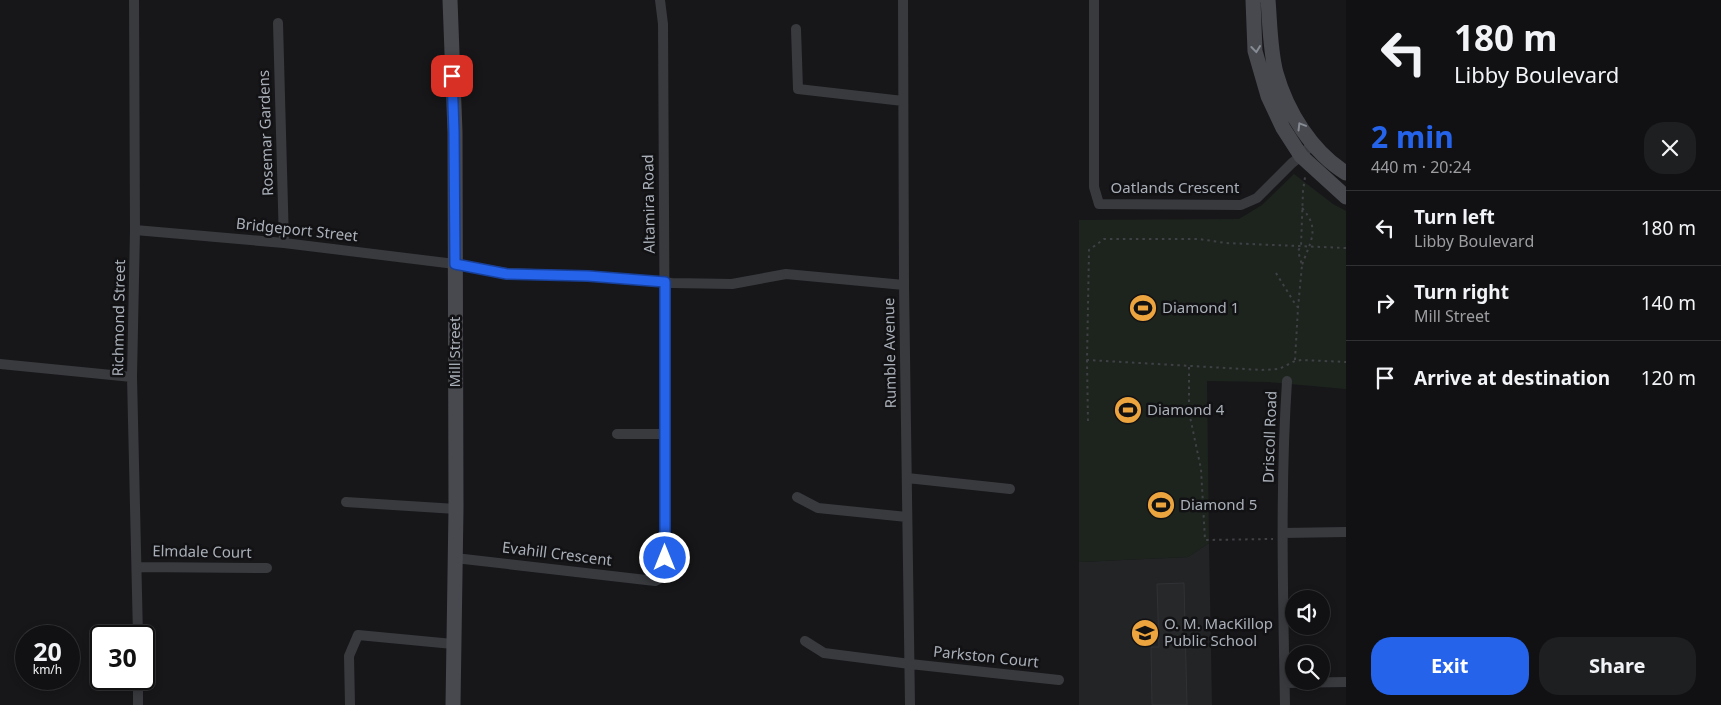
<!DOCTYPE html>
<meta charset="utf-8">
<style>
:root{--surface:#111113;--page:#1e1f21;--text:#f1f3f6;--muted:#9c9da0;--line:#303133;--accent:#2563eb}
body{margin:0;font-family:"Noto Sans",sans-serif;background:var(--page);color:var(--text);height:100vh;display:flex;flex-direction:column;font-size:19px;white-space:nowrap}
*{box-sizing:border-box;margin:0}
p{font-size:16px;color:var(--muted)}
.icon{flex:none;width:28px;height:28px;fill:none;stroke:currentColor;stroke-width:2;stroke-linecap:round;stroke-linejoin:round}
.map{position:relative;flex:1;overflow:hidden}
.drawer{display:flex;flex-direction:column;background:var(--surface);width:375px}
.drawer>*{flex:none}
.guide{background:#111113;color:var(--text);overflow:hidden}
.controls{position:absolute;left:1285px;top:590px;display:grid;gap:10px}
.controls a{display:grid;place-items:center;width:45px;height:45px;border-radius:50%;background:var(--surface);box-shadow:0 2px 8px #0003,0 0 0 1px var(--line);font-size:25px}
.speed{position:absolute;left:15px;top:625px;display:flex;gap:10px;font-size:25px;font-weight:700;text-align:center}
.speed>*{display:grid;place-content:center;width:65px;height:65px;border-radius:50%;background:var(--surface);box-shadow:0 2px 8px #0003,0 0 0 1px var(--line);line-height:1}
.speed small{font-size:12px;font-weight:400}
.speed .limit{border:2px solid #111;border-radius:8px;background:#fff;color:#111}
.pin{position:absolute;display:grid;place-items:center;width:42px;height:42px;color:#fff;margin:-21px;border-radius:10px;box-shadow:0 2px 8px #0006}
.me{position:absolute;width:55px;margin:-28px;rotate:0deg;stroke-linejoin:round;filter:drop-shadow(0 0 4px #0008)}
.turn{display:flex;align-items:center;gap:18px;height:105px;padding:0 25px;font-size:22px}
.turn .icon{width:65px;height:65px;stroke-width:2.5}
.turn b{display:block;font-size:35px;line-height:42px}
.round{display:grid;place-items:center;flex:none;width:52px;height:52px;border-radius:20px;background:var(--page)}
.summary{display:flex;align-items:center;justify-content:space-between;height:85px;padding:0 25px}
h1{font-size:30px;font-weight:700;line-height:38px;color:var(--accent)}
.primary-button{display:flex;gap:10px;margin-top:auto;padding:10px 25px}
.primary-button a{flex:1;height:58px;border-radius:20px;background:var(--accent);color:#fff;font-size:20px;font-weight:700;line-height:58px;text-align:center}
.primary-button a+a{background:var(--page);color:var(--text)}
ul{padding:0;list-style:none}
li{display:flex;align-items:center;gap:15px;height:75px;padding:0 25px;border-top:1px solid var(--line)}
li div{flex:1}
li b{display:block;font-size:19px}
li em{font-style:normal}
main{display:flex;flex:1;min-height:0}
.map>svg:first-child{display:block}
</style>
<main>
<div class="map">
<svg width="1346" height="705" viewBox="0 0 1346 705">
<rect width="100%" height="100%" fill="#171719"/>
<path fill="#232426" d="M1209 543 1212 705H1079V562L1188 557Z"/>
<path fill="#1d241e" d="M1294 174 1333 204 1346 211V389L1268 382 1207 381 1209 543 1188 557 1079 562V220L1239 219 1262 205Z"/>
<path fill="#27282a" stroke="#313235" d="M1184 583 1187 705H1152L1151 647H1159L1157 584Z"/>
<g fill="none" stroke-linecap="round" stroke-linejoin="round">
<path stroke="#3f4145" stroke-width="2" stroke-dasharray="2.5 4" stroke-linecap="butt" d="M1302 208C1321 229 1310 242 1302 265
M1346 248 1226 243 1199 239H1104L1089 250 1087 360 1262 370 1279 369 1295 361 1302 360 1346 362
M1276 273 1297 307
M1087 360 1088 423
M1295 360 1298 308 1302 265 1298 251 1301 246 1303 191 1305 177
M1189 367V412L1201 469 1205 540 1273 539"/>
<path stroke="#383a3e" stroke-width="10" d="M134 0 135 230 132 377 138 636
M903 0 904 285 910 705
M1094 0V187L1099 204 1241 205 1257 198 1292 163 1301 156 1312 144
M278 23 284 243
M796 29 798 89 903 101
M135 230 284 243 455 264 507 273 588 276 672 283 732 284 786 274 904 285
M0 364 132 377
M617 434H665
M907 478 1010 489
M797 497 818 508 907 517
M346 502 456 509
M1283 533 1346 532
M455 558 655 581 666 575 663 24 660 0
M137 567 267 568
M805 641 824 653 910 664 1059 680
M138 679V705
M1285 683 1346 682
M350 705 349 656 358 635 453 644
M1285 705C1283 597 1280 489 1287 381"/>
<path stroke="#47494e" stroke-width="15" d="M450 0 455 132 456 509 453 705
M1253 0 1255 51 1268 96 1283 128 1301 156 1346 197
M1268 0C1270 24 1270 50 1276 73 1287 112 1312 152 1346 173"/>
</g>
<defs><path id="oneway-chevron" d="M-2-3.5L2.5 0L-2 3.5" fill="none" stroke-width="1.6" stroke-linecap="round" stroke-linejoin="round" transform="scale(1.25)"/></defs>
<g stroke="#878c94">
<use href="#oneway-chevron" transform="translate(1256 49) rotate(83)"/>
<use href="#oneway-chevron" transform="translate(1301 126) rotate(-121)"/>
</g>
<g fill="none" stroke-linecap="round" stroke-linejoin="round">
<defs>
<path id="route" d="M452 76 454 132 455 264 507 274 588 276 665 282V558"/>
</defs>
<use href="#route" stroke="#184099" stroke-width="12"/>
<use href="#route" stroke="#2563eb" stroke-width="9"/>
</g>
<defs>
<symbol id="stadium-disc" viewBox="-11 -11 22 22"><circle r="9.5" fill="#eba43e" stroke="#121214"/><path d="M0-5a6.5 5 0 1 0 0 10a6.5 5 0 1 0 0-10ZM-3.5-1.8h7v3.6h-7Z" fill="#111"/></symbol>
<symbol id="school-disc" viewBox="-11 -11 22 22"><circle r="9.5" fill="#eba43e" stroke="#121214"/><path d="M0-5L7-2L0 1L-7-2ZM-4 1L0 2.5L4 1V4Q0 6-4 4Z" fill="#111"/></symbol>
</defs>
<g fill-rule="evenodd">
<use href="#stadium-disc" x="1127" y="292" width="32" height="32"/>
<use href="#stadium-disc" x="1112" y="394" width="32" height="32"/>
<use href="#stadium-disc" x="1145" y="489" width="32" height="32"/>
<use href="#school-disc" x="1129" y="617" width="32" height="32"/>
</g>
<g text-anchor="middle" stroke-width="5" stroke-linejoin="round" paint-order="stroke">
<g font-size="15" fill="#aab0b9" stroke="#121214">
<text transform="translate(266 133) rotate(-92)" y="5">Rosemar Gardens</text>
<text x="1175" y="193">Oatlands Crescent</text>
<text transform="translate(649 204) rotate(-91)" y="5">Altamira Road</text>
<text transform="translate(297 230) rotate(6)" y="5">Bridgeport Street</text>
<text transform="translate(119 318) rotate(-89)" y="5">Richmond Street</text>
<text transform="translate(455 352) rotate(-90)" y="5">Mill Street</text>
<text transform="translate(890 353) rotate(-91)" y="5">Rumble Avenue</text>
<text transform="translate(1270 437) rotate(-88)" y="5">Driscoll Road</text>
<text transform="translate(202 552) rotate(1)" y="5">Elmdale Court</text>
<text transform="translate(557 554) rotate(7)" y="5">Evahill Crescent</text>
<text transform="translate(986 657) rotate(6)" y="5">Parkston Court</text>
</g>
<g font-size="15" fill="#aab0b9" stroke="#121214" text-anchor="start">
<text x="1162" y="313">Diamond 1</text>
<text x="1147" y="415">Diamond 4</text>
<text x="1180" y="510">Diamond 5</text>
<text x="1164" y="629">O. M. MacKillop<tspan x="1164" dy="17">Public School</tspan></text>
</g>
</g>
</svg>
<div class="controls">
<a><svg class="icon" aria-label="sound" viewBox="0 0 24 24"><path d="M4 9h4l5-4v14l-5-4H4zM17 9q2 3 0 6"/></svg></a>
<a><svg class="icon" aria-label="search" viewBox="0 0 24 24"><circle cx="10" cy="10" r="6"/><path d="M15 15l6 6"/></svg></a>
</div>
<div class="speed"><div>20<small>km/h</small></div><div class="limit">30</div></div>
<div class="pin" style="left:452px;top:76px;background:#d93025"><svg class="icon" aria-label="arrive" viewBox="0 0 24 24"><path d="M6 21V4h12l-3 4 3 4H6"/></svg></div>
<svg class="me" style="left:665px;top:558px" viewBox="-20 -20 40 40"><circle r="17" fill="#2563eb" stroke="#fff" stroke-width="3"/><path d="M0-11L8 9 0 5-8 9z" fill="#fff"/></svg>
</div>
<section class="drawer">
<div class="guide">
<div class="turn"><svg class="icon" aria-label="left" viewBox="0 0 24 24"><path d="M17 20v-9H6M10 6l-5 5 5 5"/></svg><div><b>180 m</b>Libby Boulevard</div></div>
</div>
<div class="summary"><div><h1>2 min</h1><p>440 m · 20:24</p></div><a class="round"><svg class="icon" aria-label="close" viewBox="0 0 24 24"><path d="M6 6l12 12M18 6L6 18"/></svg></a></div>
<ul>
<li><svg class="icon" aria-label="left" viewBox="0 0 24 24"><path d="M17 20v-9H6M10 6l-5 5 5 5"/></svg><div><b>Turn left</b><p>Libby Boulevard</p></div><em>180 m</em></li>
<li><svg class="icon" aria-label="right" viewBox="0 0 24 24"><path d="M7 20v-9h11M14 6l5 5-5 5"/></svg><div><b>Turn right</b><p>Mill Street</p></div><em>140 m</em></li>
<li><svg class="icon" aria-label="arrive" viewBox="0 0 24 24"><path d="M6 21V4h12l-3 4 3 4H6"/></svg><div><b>Arrive at destination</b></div><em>120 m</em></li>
</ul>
<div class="primary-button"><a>Exit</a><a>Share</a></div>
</section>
</main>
